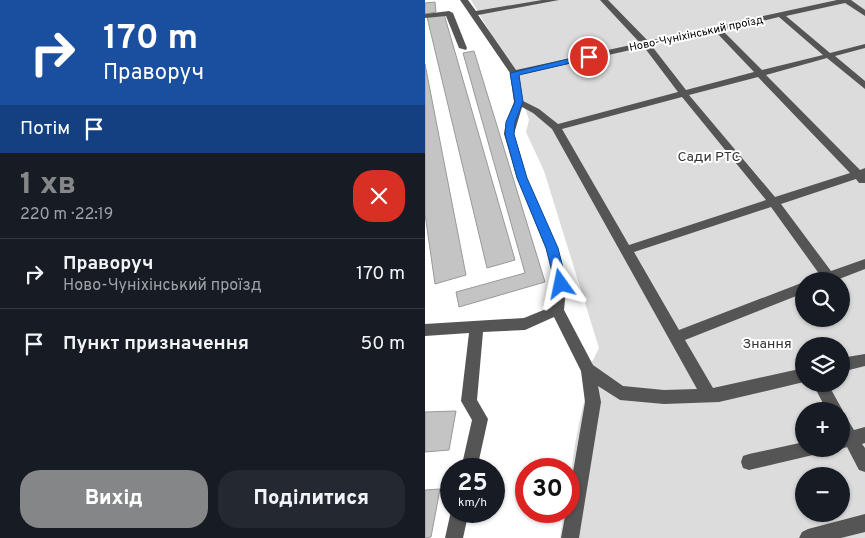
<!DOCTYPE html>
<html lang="uk">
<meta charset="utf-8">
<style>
:root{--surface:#171b24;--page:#242831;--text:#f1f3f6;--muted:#9ea1a6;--line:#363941;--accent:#858687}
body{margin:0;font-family:Overpass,sans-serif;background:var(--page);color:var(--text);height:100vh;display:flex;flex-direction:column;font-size:19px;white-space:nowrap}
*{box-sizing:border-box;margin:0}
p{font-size:16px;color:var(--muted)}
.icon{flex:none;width:28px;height:28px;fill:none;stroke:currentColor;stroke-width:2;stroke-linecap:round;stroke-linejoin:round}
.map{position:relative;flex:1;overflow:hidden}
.panel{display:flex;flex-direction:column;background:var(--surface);width:425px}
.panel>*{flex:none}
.banner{background:#1a4fa0;color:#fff;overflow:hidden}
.buttons{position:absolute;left:370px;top:272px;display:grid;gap:10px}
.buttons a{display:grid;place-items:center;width:55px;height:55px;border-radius:50%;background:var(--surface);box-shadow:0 1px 4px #0004;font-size:25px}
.speed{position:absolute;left:15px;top:458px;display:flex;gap:10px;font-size:25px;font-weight:700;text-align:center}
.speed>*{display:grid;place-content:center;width:65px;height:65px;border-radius:50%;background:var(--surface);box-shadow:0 1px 4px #0004;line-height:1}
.speed small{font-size:12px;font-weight:400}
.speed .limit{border:8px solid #d22;background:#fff;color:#111}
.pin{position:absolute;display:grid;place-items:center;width:42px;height:42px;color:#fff;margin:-21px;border:2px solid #fff;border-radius:50%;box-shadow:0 1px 5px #0007}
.me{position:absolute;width:55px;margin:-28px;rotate:348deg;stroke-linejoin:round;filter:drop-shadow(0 0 4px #0008)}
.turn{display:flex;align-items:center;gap:18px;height:105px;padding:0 20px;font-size:22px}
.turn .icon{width:65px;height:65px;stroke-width:2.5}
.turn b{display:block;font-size:35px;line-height:42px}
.then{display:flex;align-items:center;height:48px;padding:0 20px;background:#0003;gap:10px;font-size:19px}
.round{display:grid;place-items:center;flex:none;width:52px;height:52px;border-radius:20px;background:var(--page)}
.overview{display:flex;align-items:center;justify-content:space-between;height:85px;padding:0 20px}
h1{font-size:30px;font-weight:800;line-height:38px;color:var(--accent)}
.primary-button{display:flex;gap:10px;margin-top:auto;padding:10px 20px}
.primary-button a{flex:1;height:58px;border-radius:20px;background:var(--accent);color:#fff;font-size:20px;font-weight:800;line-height:58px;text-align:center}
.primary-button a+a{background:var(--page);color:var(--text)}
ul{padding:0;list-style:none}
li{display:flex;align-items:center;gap:15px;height:70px;padding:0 20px;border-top:1px solid var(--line)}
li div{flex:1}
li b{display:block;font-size:19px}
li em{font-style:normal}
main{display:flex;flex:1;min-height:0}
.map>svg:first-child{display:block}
</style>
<main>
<section class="panel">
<div class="banner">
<div class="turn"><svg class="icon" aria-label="right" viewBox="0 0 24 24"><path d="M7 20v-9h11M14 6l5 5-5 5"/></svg><div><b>170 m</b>Праворуч</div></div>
<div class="then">Потім<svg class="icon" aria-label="arrive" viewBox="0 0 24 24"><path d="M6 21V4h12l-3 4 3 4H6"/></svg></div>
</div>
<div class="overview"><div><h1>1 хв</h1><p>220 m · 22:19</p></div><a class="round" style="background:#d93025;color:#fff"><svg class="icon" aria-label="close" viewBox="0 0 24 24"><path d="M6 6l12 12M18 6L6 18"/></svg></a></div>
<ul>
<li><svg class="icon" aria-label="right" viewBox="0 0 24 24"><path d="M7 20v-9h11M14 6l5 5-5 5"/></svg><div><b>Праворуч</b><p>Ново-Чуніхінський проїзд</p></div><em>170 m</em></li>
<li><svg class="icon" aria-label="arrive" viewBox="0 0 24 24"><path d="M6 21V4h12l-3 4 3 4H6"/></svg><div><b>Пункт призначення</b></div><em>50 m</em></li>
</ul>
<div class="primary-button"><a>Вихід</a><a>Поділитися</a></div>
</section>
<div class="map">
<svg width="440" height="538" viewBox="0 0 440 538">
<rect width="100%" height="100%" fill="#fff"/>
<path fill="#dcdcdc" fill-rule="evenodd" d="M46 0H440V538H135L139 511H144C144 465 154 417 167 373L163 370 174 348 119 171 101 132 104 120 89 73ZM379 281H416V319H379ZM379 346H416V384H379ZM379 411H416V449H379ZM379 476H416V514H379Z"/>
<path fill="#c4c4c4" stroke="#999" d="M10 2 11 12 0 14V3Z
M19 14 90 260 62 268 2 17Z
M49 51 120 282 34 307 31 292 100 273 38 53Z
M0 64 41 275 10 284 0 214Z
M31 411 24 450 0 452V412Z
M15 489 6 537 0 538V490Z"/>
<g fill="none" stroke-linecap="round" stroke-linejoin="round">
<path fill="#555" fill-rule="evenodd" d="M35 0H43L51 11 117 0H134L53 15 91 70 215 43 175 0H183L223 41 412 0H426L440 10V16L420 3 361 16 405 53 440 44V48L410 56 440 81V89L402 58 341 75 435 170 440 168V183H434L431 179 356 204 406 271 440 259V269L409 281H388L389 277 395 275 346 207 209 252 254 330 379 282V293L260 340 288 388 379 368V382L294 402 239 404 195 400 173 386 176 402 154 538H136L141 511H144V495L160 402 156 371 129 317 100 330 58 332 52 400 63 419 52 469H36L47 420 36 401 44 333 0 336V324L99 318 126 307 130 280 121 249 92 178 79 134 81 122 89 102 85 73ZM354 17 398 55 337 70 297 30ZM290 31 329 72 261 90 226 45ZM219 47 253 92 133 124 114 109 98 101 94 75ZM333 77 425 173 350 197 264 95ZM257 97 341 200 204 245 137 129ZM97 107 108 113 127 129 272 389 239 390 198 386 168 365 139 310 142 280 133 249 102 178 89 134Z
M24 11 28 13 42 48 41 50 34 48 21 16 0 18V14Z
M440 354V366L416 372V358Z
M388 384H403L418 411 416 414V411H402Z
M416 414 421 417 429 430 440 427V443L437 444 440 448V472L434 470 422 447 416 449Z
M379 442V449H390L388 455 324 470 318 468 316 462 318 456 324 454Z
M26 511H44L38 538H20Z
M440 514V532L416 538H374L377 532 383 529Z"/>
</g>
<path fill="#1a73e8" stroke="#114b97" d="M164 54 167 55V58L94 75 98 102 90 122 89 134 102 178 133 248 142 284 136 289 130 284 121 248 92 178 80 134 81 122 90 102 85 73Z"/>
<g text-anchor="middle" stroke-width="4" stroke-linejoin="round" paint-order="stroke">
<g font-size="11" fill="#000" stroke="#fff">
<text transform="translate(271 33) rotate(-12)" y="4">Ново-Чуніхінський проїзд</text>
</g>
<g font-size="14" fill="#333" stroke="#fff">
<text x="284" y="161">Сади РТС</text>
<text x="342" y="348">Знання</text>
</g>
</g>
</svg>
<div class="buttons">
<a><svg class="icon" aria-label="search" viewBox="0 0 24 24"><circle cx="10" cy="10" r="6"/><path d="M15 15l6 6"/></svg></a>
<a><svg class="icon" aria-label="layers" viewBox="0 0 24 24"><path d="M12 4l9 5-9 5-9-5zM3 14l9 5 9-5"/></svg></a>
<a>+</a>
<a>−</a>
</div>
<div class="speed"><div>25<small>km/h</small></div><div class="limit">30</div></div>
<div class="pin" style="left:164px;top:57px;background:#d93025"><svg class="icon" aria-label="arrive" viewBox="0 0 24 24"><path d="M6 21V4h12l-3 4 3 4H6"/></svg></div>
<svg class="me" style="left:136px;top:284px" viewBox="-20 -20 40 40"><path d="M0-17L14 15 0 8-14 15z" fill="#1a73e8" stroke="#fff" stroke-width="4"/></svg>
</div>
</main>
